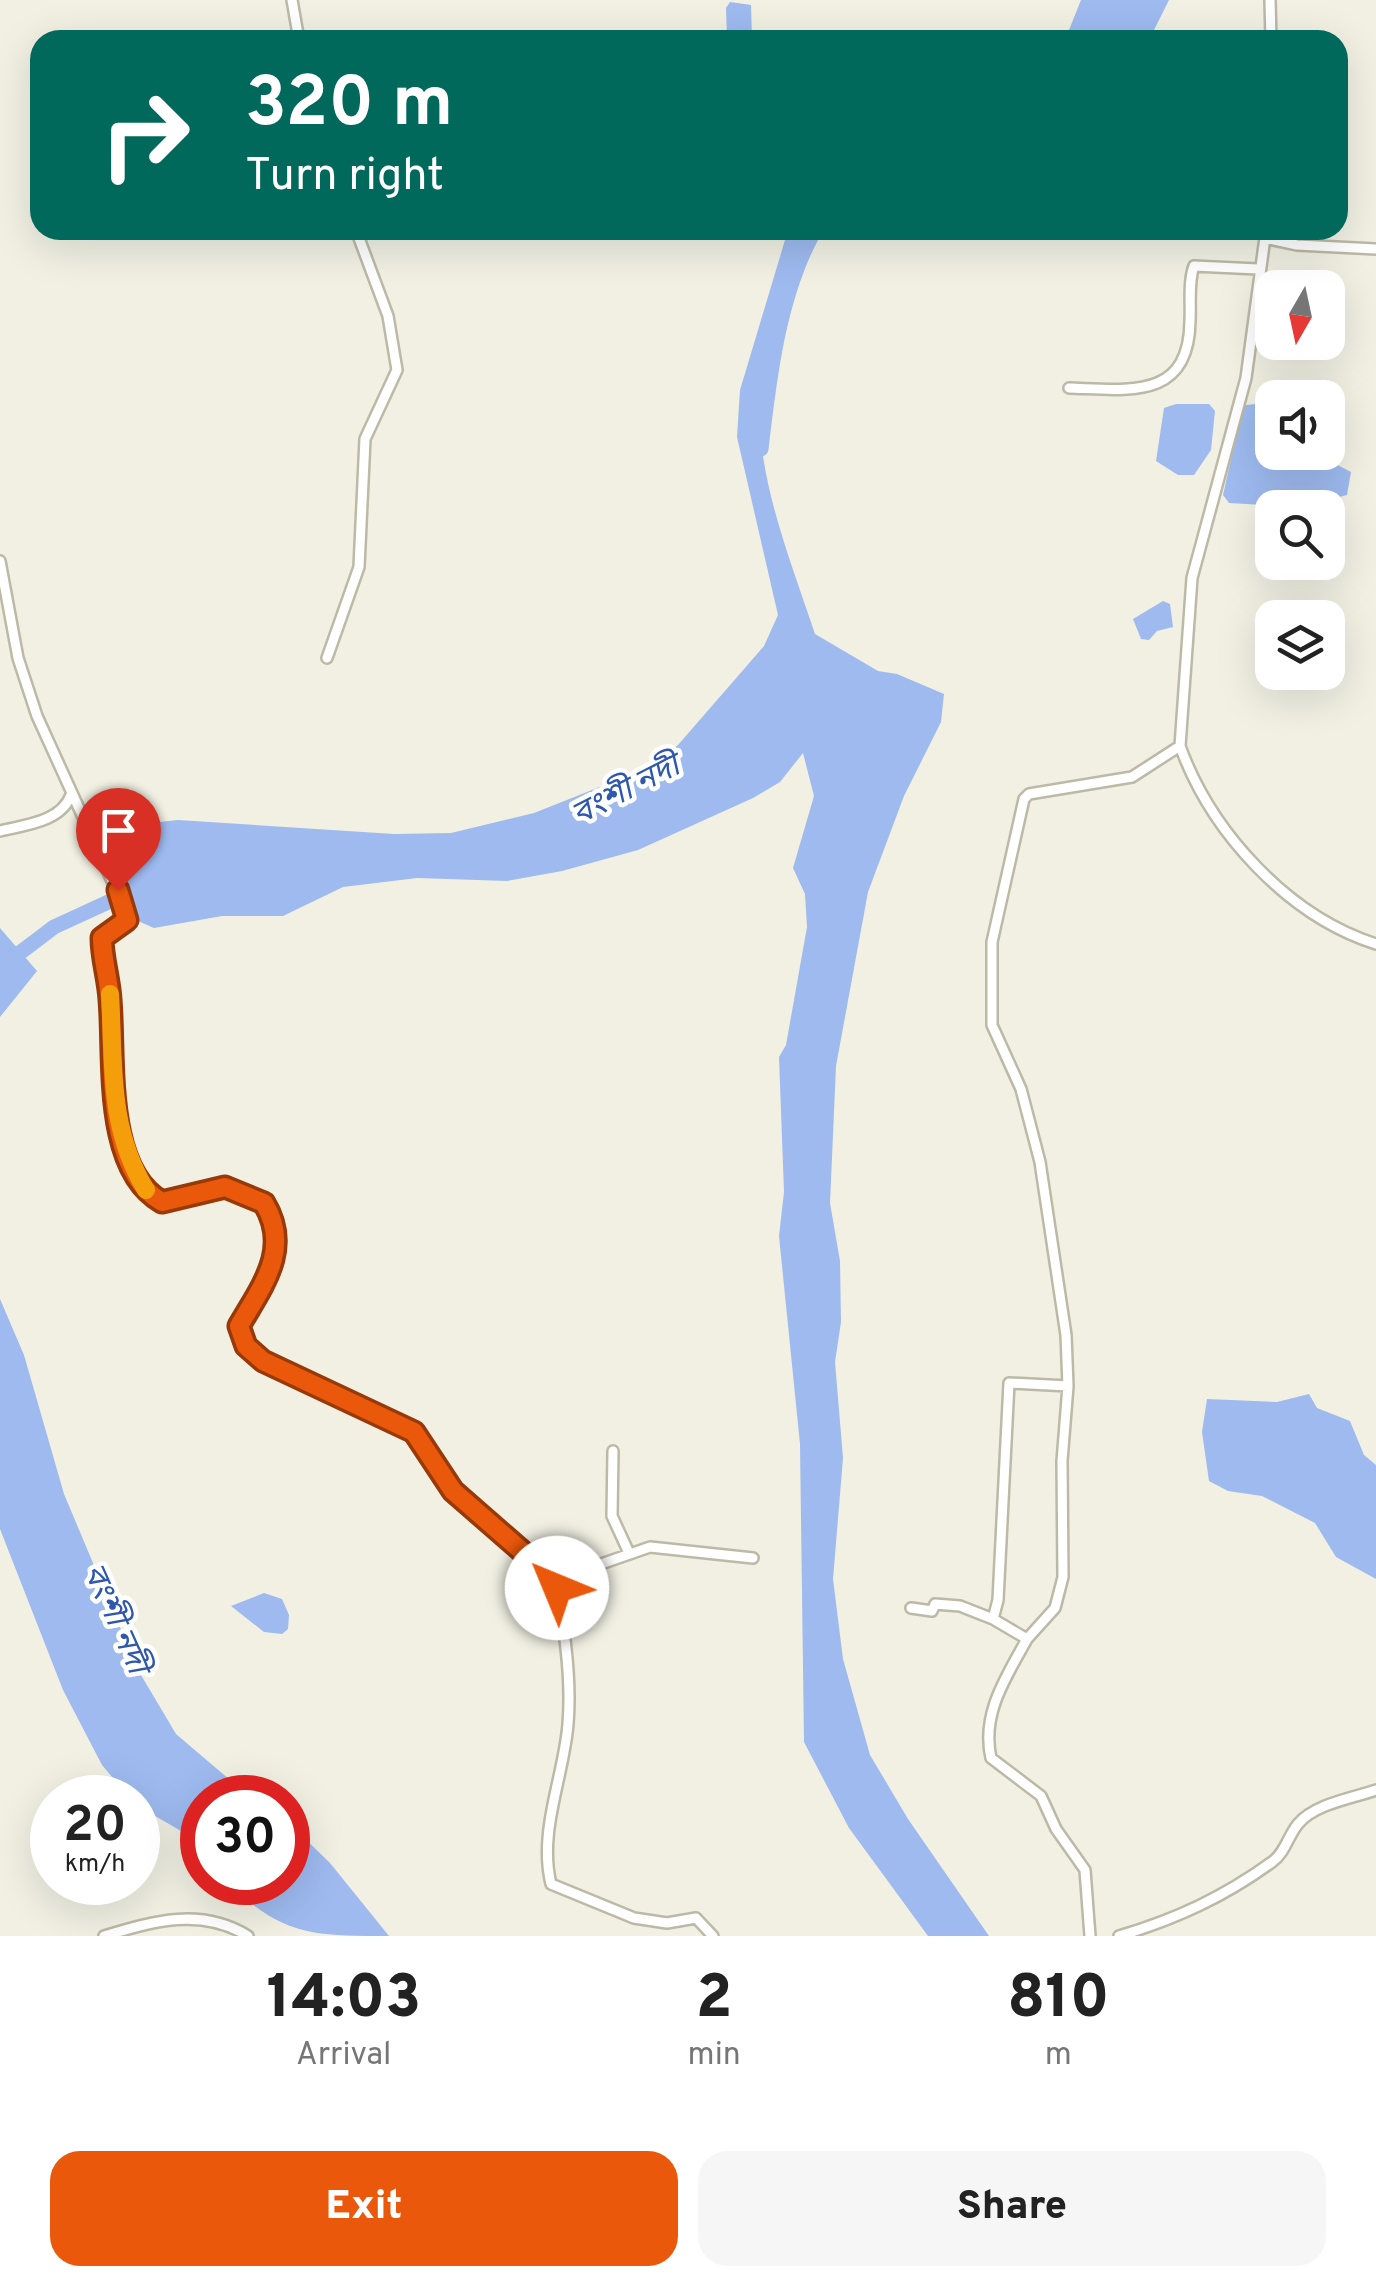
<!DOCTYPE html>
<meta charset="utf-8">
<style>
:root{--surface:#fff;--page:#f6f6f6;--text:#222;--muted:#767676;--accent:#ea580c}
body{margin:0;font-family:Overpass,"Noto Sans Bengali",sans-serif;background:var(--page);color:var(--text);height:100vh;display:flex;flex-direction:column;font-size:38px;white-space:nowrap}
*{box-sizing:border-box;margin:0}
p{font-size:32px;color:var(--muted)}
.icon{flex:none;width:55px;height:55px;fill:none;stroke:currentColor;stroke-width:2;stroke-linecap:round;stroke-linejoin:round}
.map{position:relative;height:1936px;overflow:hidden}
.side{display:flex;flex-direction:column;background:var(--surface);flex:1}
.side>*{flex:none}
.guide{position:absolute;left:30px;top:30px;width:1318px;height:210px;border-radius:30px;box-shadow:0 10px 40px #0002;background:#00695c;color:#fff;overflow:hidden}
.needle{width:65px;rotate:189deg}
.buttons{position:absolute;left:1255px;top:270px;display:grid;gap:20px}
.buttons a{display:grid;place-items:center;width:90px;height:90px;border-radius:20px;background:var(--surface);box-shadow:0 10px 40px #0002;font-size:50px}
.speed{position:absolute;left:30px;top:1775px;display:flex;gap:20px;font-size:50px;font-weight:700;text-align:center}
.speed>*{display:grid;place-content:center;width:130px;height:130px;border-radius:50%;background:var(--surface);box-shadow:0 10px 40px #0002;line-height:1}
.speed small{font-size:25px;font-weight:400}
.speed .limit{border:15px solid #d22;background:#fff;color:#111}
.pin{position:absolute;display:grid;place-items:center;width:85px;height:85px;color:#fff;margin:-102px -42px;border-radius:50% 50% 50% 0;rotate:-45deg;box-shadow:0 0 10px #0007}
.pin .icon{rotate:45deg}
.me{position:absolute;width:110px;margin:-55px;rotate:315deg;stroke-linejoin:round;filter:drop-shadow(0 0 8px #0008)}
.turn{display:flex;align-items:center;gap:35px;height:210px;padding:0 50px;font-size:45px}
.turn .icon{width:130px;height:130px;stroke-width:2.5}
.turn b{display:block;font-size:70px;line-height:85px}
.eta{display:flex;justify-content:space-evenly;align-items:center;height:170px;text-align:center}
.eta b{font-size:60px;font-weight:800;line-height:70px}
.primary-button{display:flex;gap:20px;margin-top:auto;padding:20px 50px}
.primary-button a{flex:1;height:115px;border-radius:30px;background:var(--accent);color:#fff;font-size:40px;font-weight:800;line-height:115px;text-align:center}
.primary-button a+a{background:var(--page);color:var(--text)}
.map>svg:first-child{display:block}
</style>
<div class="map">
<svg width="1376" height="1936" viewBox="0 0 1376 1936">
<rect width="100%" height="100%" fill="#f1f0e3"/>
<path fill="#9ebaef" d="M1081 0H1169L1149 40H1065Z
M730 2 751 5 752 40 727 39 726 8Z
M788 230H811C787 282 755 398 763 456 772 516 796 577 815 634L878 671 897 674 944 694 941 722 904 796 868 892 836 1066 830 1203 840 1261 841 1322 835 1362 843 1458 833 1579 843 1659 870 1755 908 1819 989 1936H928L849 1828 804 1742 800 1444 779 1236 784 1192 779 1057 786 1045 807 927 805 894 793 868 814 796 803 753 780 782 753 798 638 850 562 871 507 881 417 878 343 887 283 916H222L154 928 138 921 107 850C120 827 154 822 178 820L394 834 451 833 534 813 655 765 678 745 764 646 778 615 737 437 740 390Z
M1264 403 1272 405V452H1328V423L1331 427 1328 460 1351 472 1347 495 1300 507 1229 503 1223 495 1242 410 1246 405Z
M1176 404H1209L1215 411 1211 450 1194 475H1178L1156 461 1164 408Z
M1163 601 1170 604 1173 627 1157 631 1149 640 1141 639 1133 619Z
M0 928 37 971 0 1017Z
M0 1299 24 1355 64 1494 138 1670 176 1734 250 1797 202 1798V1852L193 1838 138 1806V1798L129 1797 102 1765 63 1690 0 1529Z
M1309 1394 1317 1408 1350 1421 1364 1455 1376 1465V1579L1336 1557 1315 1523 1262 1496 1228 1491 1209 1481 1202 1432 1207 1399 1277 1402Z
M264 1593 282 1599 289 1615 288 1629 282 1634 264 1632 231 1606Z
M288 1822 330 1863 389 1936C314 1936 281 1936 229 1883L288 1882Z"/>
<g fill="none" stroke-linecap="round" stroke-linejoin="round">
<path stroke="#9ebaef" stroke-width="15" d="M761 449C769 378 779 293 815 230
M0 968 54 927 143 886"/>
<defs>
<path id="minor" d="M292 0 299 40
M1270 0 1271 40
M1264 238 1297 245 1376 249
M1069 388C1130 390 1189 400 1190 321 1191 304 1188 282 1194 266L1258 269
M0 561 18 658 37 716 127 914 122 925 102 938 101 946C104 964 109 982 110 1000 114 1057 103 1170 163 1202L225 1187 265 1203C292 1248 262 1286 239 1326L246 1346 263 1361 414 1432 453 1491 555 1580C564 1624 572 1676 568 1724 564 1776 538 1831 551 1884L634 1918 667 1923 696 1918 713 1936
M327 658 359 567 365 439 397 370 388 316 356 230
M1180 746C1211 832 1288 916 1376 944
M0 831C25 825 61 822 71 795
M613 1451 612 1516 629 1553
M555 1580 650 1547 753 1558
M911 1608 932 1611 935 1604 960 1606 993 1619 998 1600 1009 1383 1068 1386 1066 1335 1040 1162 1021 1089 992 1025V942L1024 799 1029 794 1132 777 1180 746 1192 578 1246 378 1266 230
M993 1619 1027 1639C1006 1677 981 1714 991 1758L1041 1796 1056 1829 1085 1870 1090 1936
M1027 1639 1055 1608 1063 1577 1062 1461 1068 1386
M104 1936C154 1921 201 1907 248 1936
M1119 1936C1176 1919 1224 1897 1272 1862 1285 1853 1288 1836 1298 1824 1314 1804 1353 1798 1376 1790"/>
</defs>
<use href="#minor" stroke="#bcbaa6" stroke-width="14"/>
<use href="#minor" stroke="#fff" stroke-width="9"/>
</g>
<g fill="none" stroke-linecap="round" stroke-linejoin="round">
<defs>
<path id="route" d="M118 890 127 920 102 938C102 959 109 979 110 1000 115 1057 103 1169 162 1202L225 1187 264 1203C292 1249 262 1286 239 1326L246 1346 263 1361 414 1432 453 1491 555 1580 557 1588"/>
</defs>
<use href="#route" stroke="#983908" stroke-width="25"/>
<use href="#route" stroke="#ea580c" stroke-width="18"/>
<path stroke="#f59e0b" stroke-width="18" d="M110 994C114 1064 108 1128 146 1190"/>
</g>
<g text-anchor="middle" stroke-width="9" stroke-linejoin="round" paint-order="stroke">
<g font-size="32" font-style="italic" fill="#2f58ac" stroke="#fff">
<text transform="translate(625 789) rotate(-27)" y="11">বংশী নদী</text>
<text transform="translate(117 1618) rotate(66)" y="11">বংশী নদী</text>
</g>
</g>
</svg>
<div class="buttons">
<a><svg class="needle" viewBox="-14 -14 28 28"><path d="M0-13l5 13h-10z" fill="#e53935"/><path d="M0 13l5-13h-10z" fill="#767676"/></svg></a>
<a><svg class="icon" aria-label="sound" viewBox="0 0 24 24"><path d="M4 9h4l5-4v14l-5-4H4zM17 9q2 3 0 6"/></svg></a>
<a><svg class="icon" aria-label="search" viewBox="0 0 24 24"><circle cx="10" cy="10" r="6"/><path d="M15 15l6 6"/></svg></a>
<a><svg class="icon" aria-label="layers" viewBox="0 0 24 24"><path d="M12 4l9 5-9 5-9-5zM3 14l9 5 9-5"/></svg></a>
</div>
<div class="speed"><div>20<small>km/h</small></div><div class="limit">30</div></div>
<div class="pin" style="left:118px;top:890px;background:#d93025"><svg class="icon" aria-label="arrive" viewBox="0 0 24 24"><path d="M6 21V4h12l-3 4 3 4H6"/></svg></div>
<svg class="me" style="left:557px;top:1588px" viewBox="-20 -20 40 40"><circle r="19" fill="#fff"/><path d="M0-13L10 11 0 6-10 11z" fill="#ea580c"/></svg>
<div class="guide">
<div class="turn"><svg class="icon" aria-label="right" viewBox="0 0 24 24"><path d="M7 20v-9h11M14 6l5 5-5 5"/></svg><div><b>320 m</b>Turn right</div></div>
</div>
</div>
<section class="side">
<div class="eta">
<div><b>14:03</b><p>Arrival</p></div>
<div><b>2</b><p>min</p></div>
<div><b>810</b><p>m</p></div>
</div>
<div class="primary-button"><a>Exit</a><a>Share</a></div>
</section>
